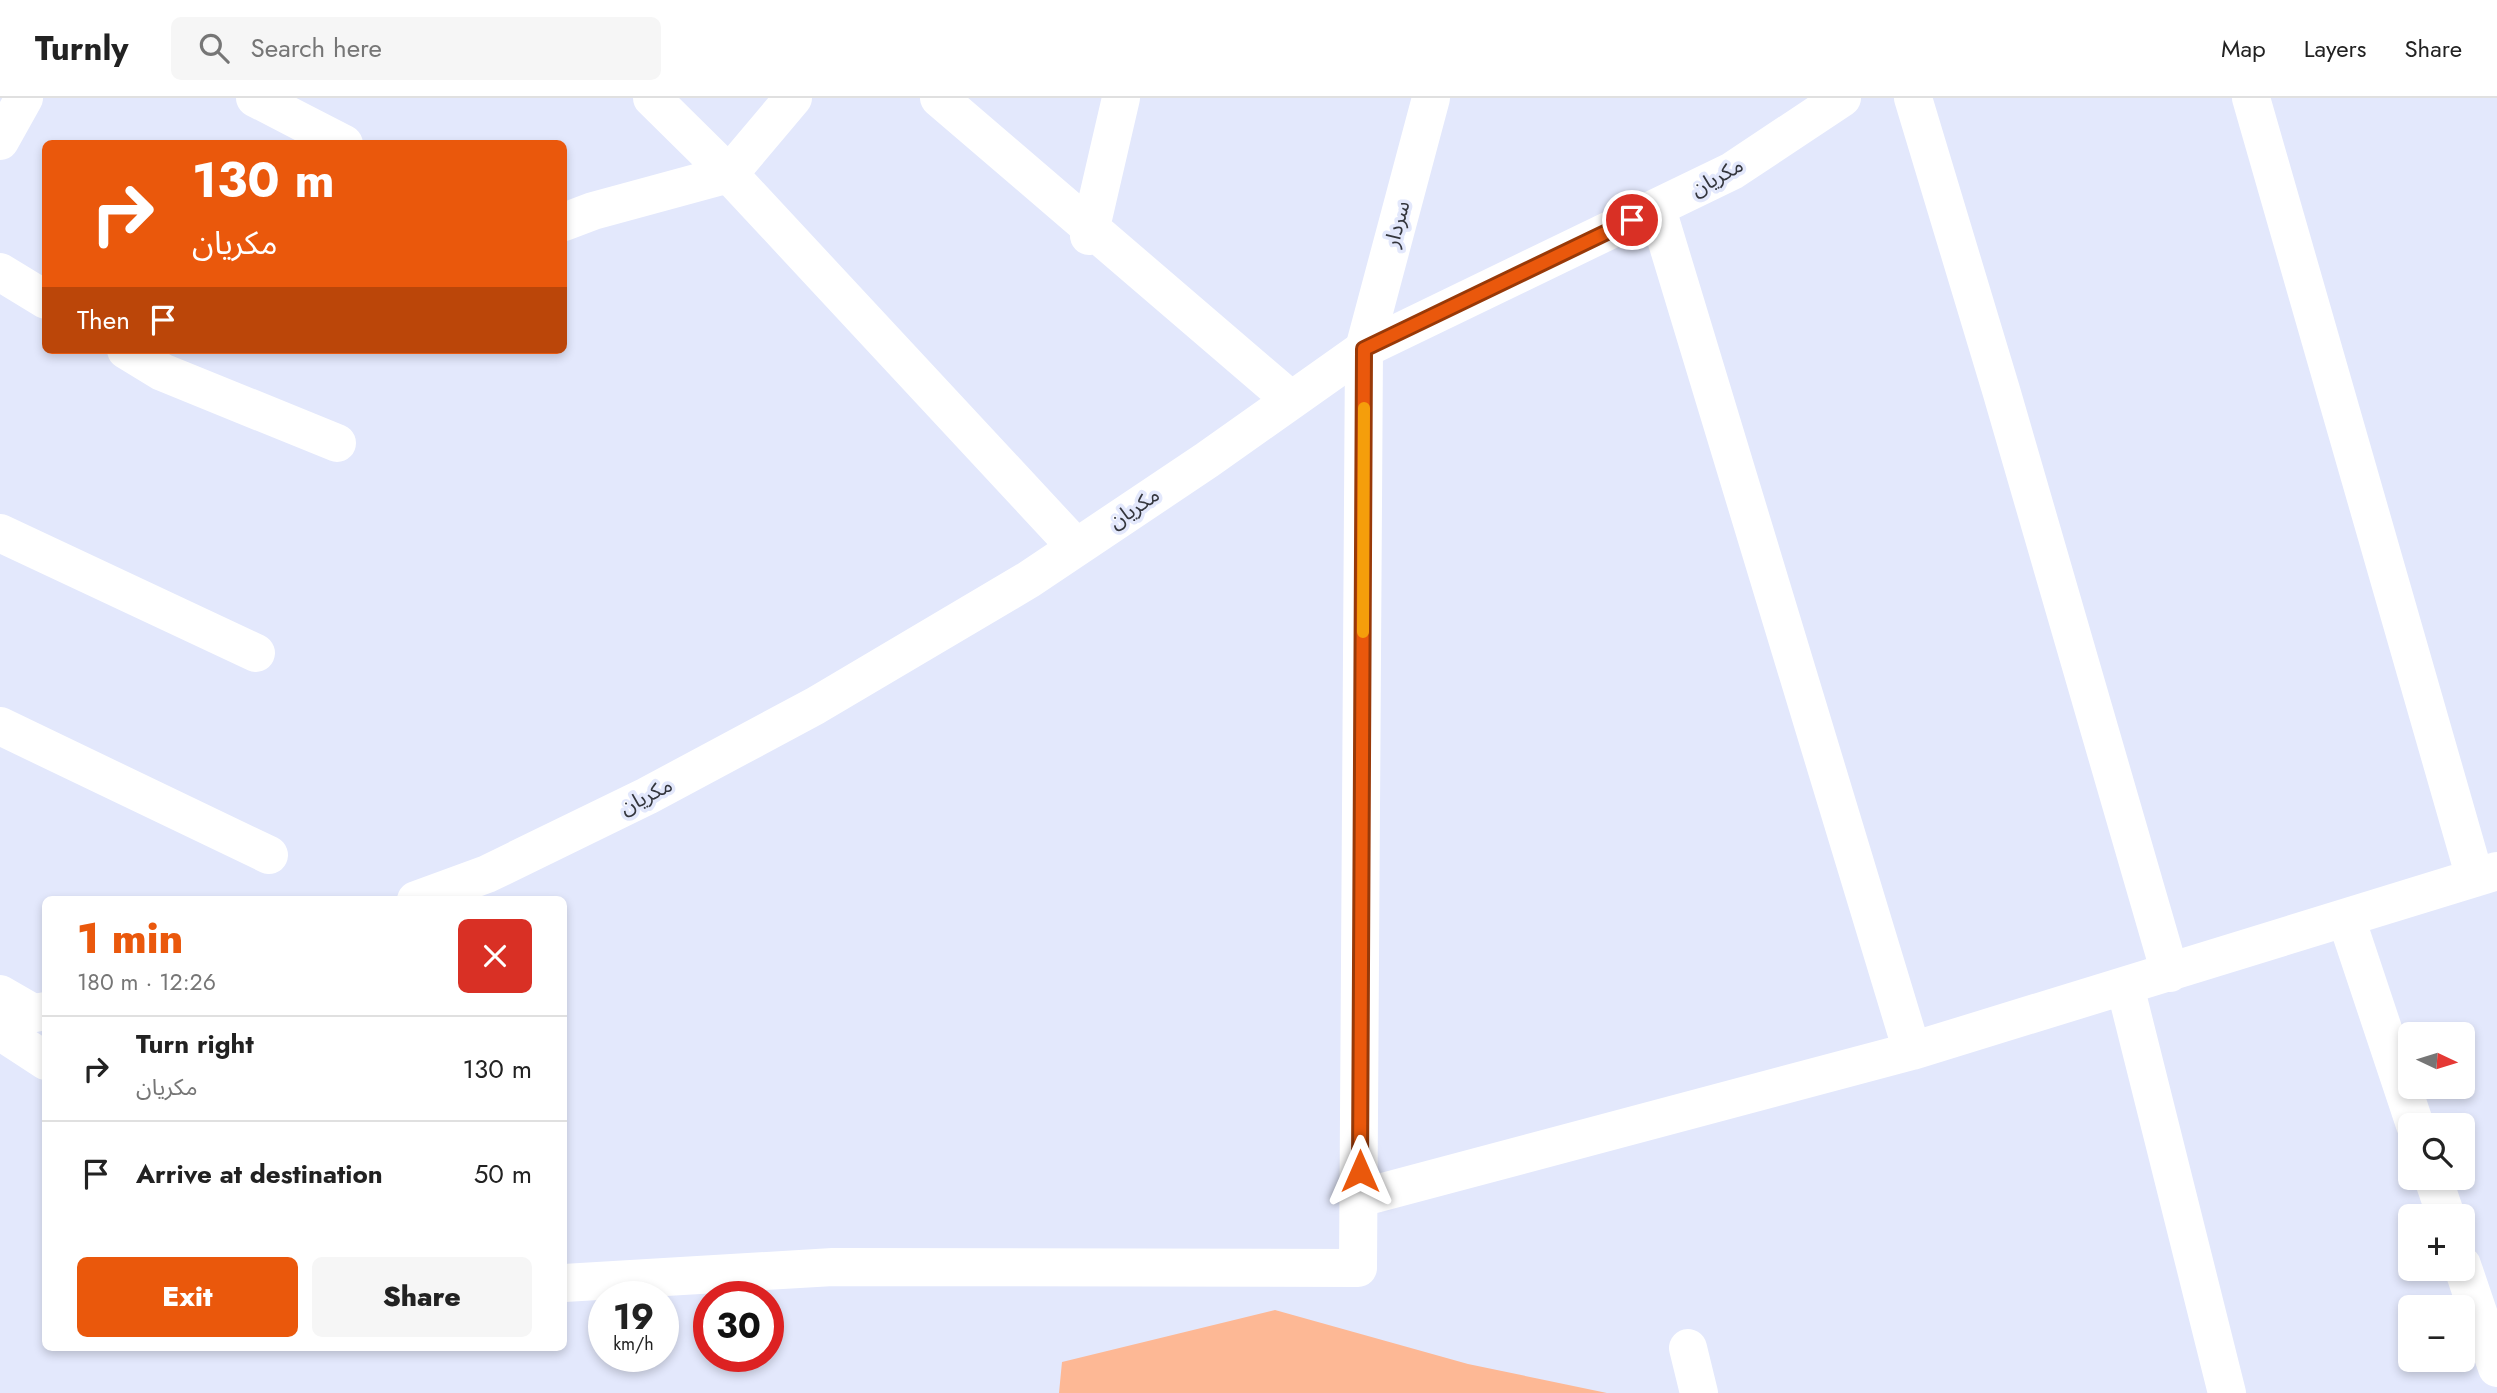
<!DOCTYPE html>
<meta charset="utf-8">
<style>
:root{--surface:#fff;--page:#f6f6f6;--text:#222;--muted:#767676;--line:#e0e0e0;--accent:#ea580c}
body{margin:0;font-family:Jost,"Noto Sans Arabic",sans-serif;background:var(--page);color:var(--text);height:100vh;display:flex;flex-direction:column;font-size:26px;white-space:nowrap}
*{box-sizing:border-box;margin:0}
p{font-size:23px;color:var(--muted)}
.icon{flex:none;width:38px;height:38px;fill:none;stroke:currentColor;stroke-width:2;stroke-linecap:round;stroke-linejoin:round}
.map{position:relative;flex:1;overflow:hidden}
.details{position:absolute;left:42px;top:798px;width:525px;height:455px;display:flex;flex-direction:column;background:var(--surface);border-radius:10px;box-shadow:0 4px 10px #0003}
.details>*{flex:none}
.guide{position:absolute;left:42px;top:42px;width:525px;height:214px;border-radius:10px;box-shadow:0 4px 10px #0003;background:#ea580c;color:#fff;overflow:hidden}
.needle{width:46px;rotate:94deg}
.fabs{position:absolute;left:2398px;top:924px;display:grid;gap:14px}
.fabs a{display:grid;place-items:center;width:77px;height:77px;border-radius:10px;background:var(--surface);box-shadow:0 4px 10px #0003;font-size:35px}
.speed{position:absolute;left:588px;top:1183px;display:flex;gap:14px;font-size:35px;font-weight:700;text-align:center}
.speed>*{display:grid;place-content:center;width:91px;height:91px;border-radius:50%;background:var(--surface);box-shadow:0 4px 10px #0003;line-height:1}
.speed small{font-size:18px;font-weight:400}
.speed .limit{border:10px solid #d22;background:#fff;color:#111}
.pin{position:absolute;display:grid;place-items:center;width:60px;height:60px;color:#fff;margin:-30px;border:4px solid #fff;border-radius:50%;box-shadow:0 2px 7px #0007}
.me{position:absolute;width:77px;margin:-38px;rotate:0deg;stroke-linejoin:round;filter:drop-shadow(0 0 5px #0008)}
.turn{display:flex;align-items:center;gap:24px;height:147px;padding:0 35px;font-size:32px}
.turn .icon{width:91px;height:91px;stroke-width:2.5}
.turn b{display:block;font-size:49px;line-height:60px}
.then{display:flex;align-items:center;height:66px;padding:0 35px;background:#0003;gap:14px;font-size:26px}
.round{display:grid;place-items:center;flex:none;width:74px;height:74px;border-radius:10px;background:var(--page)}
.summary{display:flex;align-items:center;justify-content:space-between;height:119px;padding:0 35px}
h1{font-size:42px;font-weight:800;line-height:52px;color:var(--accent)}
.button{display:flex;gap:14px;margin-top:auto;padding:14px 35px}
.button a{flex:1;height:80px;border-radius:10px;background:var(--accent);color:#fff;font-size:28px;font-weight:800;line-height:80px;text-align:center}
.button a+a{background:var(--page);color:var(--text)}
ul{padding:0;list-style:none}
li{display:flex;align-items:center;gap:21px;height:105px;padding:0 35px;border-top:2px solid var(--line)}
li div{flex:1}
li b{display:block;font-size:26px}
li em{font-style:normal}
header{display:flex;align-items:center;gap:42px;box-sizing:border-box;height:98px;padding:0 35px;background:var(--surface);border-bottom:2px solid var(--line)}
header strong{font-size:33px}
nav{display:flex;gap:38px;margin-inline-start:auto;font-size:24px}
.search{width:490px;height:63px;background:var(--page);display:flex;align-items:center;gap:18px;box-sizing:border-box;padding:0 24px;border-radius:10px;color:var(--muted);font-size:26px}
.map>svg:first-child{display:block}
</style>
<header>
<strong>Turnly</strong>
<div class="search"><svg class="icon" aria-label="search" viewBox="0 0 24 24"><circle cx="10" cy="10" r="6"/><path d="M15 15l6 6"/></svg>Search here</div>
<nav><a>Map</a><a>Layers</a><a>Share</a></nav>
</header>
<div class="map">
<svg width="2497" height="1295" viewBox="0 0 2497 1295">
<rect width="100%" height="100%" fill="#e3e8fc"/>
<path fill="#fdb895" d="M1275 1212 1468 1266 1607 1295H1059L1062 1264Z"/>
<g fill="none" stroke-linecap="round" stroke-linejoin="round">
<path stroke="#fff" stroke-width="38" d="M255 0 344 46
M652 0 729 76 1076 449
M939 0 1291 302
M1913 0 2001 292 2170 875
M2251 0 2475 780
M0 43 24 0
M1657 111 1912 953
M564 124 593 113 729 76 793 0
M1089 138 1121 0
M0 174 46 202
M126 252 162 274 337 345
M0 435 256 555
M0 628 269 757
M2346 820 2415 1027
M2125 888 2227 1295
M0 896 33 915
M0 933 46 963
M2433 1080 2446 1118
M1360 1100 1912 953 2497 773
M2462 1167 2497 1270
M564 1185 833 1169 1358 1170 1364 251 1431 0
M1688 1250 1699 1295"/>
<path stroke="#fff" stroke-width="38" d="M416 802 487 776 647 698 815 608 1028 482 1207 362 1364 251 1732 73 1842 0
M0 921 46 913"/>
</g>
<g fill="none" stroke-linecap="round" stroke-linejoin="round">
<defs>
<path id="route" d="M1360 1073 1364 251 1632 122"/>
</defs>
<use href="#route" stroke="#983908" stroke-width="18"/>
<use href="#route" stroke="#ea580c" stroke-width="12"/>
<path stroke="#f59e0b" stroke-width="12" d="M1363 534 1364 310"/>
</g>
<g text-anchor="middle" stroke-width="7" stroke-linejoin="round" paint-order="stroke">
<g font-size="21" fill="#34363d" stroke="#e3e8fc">
<text transform="translate(1717 79) rotate(-29)" y="7">مکریان</text>
<text transform="translate(1397 126) rotate(-75)" y="7">سردار</text>
<text transform="translate(1134 410) rotate(-34)" y="7">مکریان</text>
<text transform="translate(646 698) rotate(-27)" y="7">مکریان</text>
</g>
</g>
</svg>
<div class="fabs">
<a><svg class="needle" viewBox="-14 -14 28 28"><path d="M0-13l5 13h-10z" fill="#e53935"/><path d="M0 13l5-13h-10z" fill="#767676"/></svg></a>
<a><svg class="icon" aria-label="search" viewBox="0 0 24 24"><circle cx="10" cy="10" r="6"/><path d="M15 15l6 6"/></svg></a>
<a>+</a>
<a>−</a>
</div>
<div class="speed"><div>19<small>km/h</small></div><div class="limit">30</div></div>
<div class="pin" style="left:1632px;top:122px;background:#d93025"><svg class="icon" aria-label="arrive" viewBox="0 0 24 24"><path d="M6 21V4h12l-3 4 3 4H6"/></svg></div>
<svg class="me" style="left:1360px;top:1073px" viewBox="-20 -20 40 40"><path d="M0-17L14 15 0 8-14 15z" fill="#ea580c" stroke="#fff" stroke-width="4"/></svg>
<div class="guide">
<div class="turn"><svg class="icon" aria-label="right" viewBox="0 0 24 24"><path d="M7 20v-9h11M14 6l5 5-5 5"/></svg><div><b>130 m</b>مکریان</div></div>
<div class="then">Then<svg class="icon" aria-label="arrive" viewBox="0 0 24 24"><path d="M6 21V4h12l-3 4 3 4H6"/></svg></div>
</div>
<section class="details">
<div class="summary"><div><h1>1 min</h1><p>180 m · 12:26</p></div><a class="round" style="background:#d93025;color:#fff"><svg class="icon" aria-label="close" viewBox="0 0 24 24"><path d="M6 6l12 12M18 6L6 18"/></svg></a></div>
<ul>
<li><svg class="icon" aria-label="right" viewBox="0 0 24 24"><path d="M7 20v-9h11M14 6l5 5-5 5"/></svg><div><b>Turn right</b><p>مکریان</p></div><em>130 m</em></li>
<li><svg class="icon" aria-label="arrive" viewBox="0 0 24 24"><path d="M6 21V4h12l-3 4 3 4H6"/></svg><div><b>Arrive at destination</b></div><em>50 m</em></li>
</ul>
<div class="button"><a>Exit</a><a>Share</a></div>
</section>
</div>
